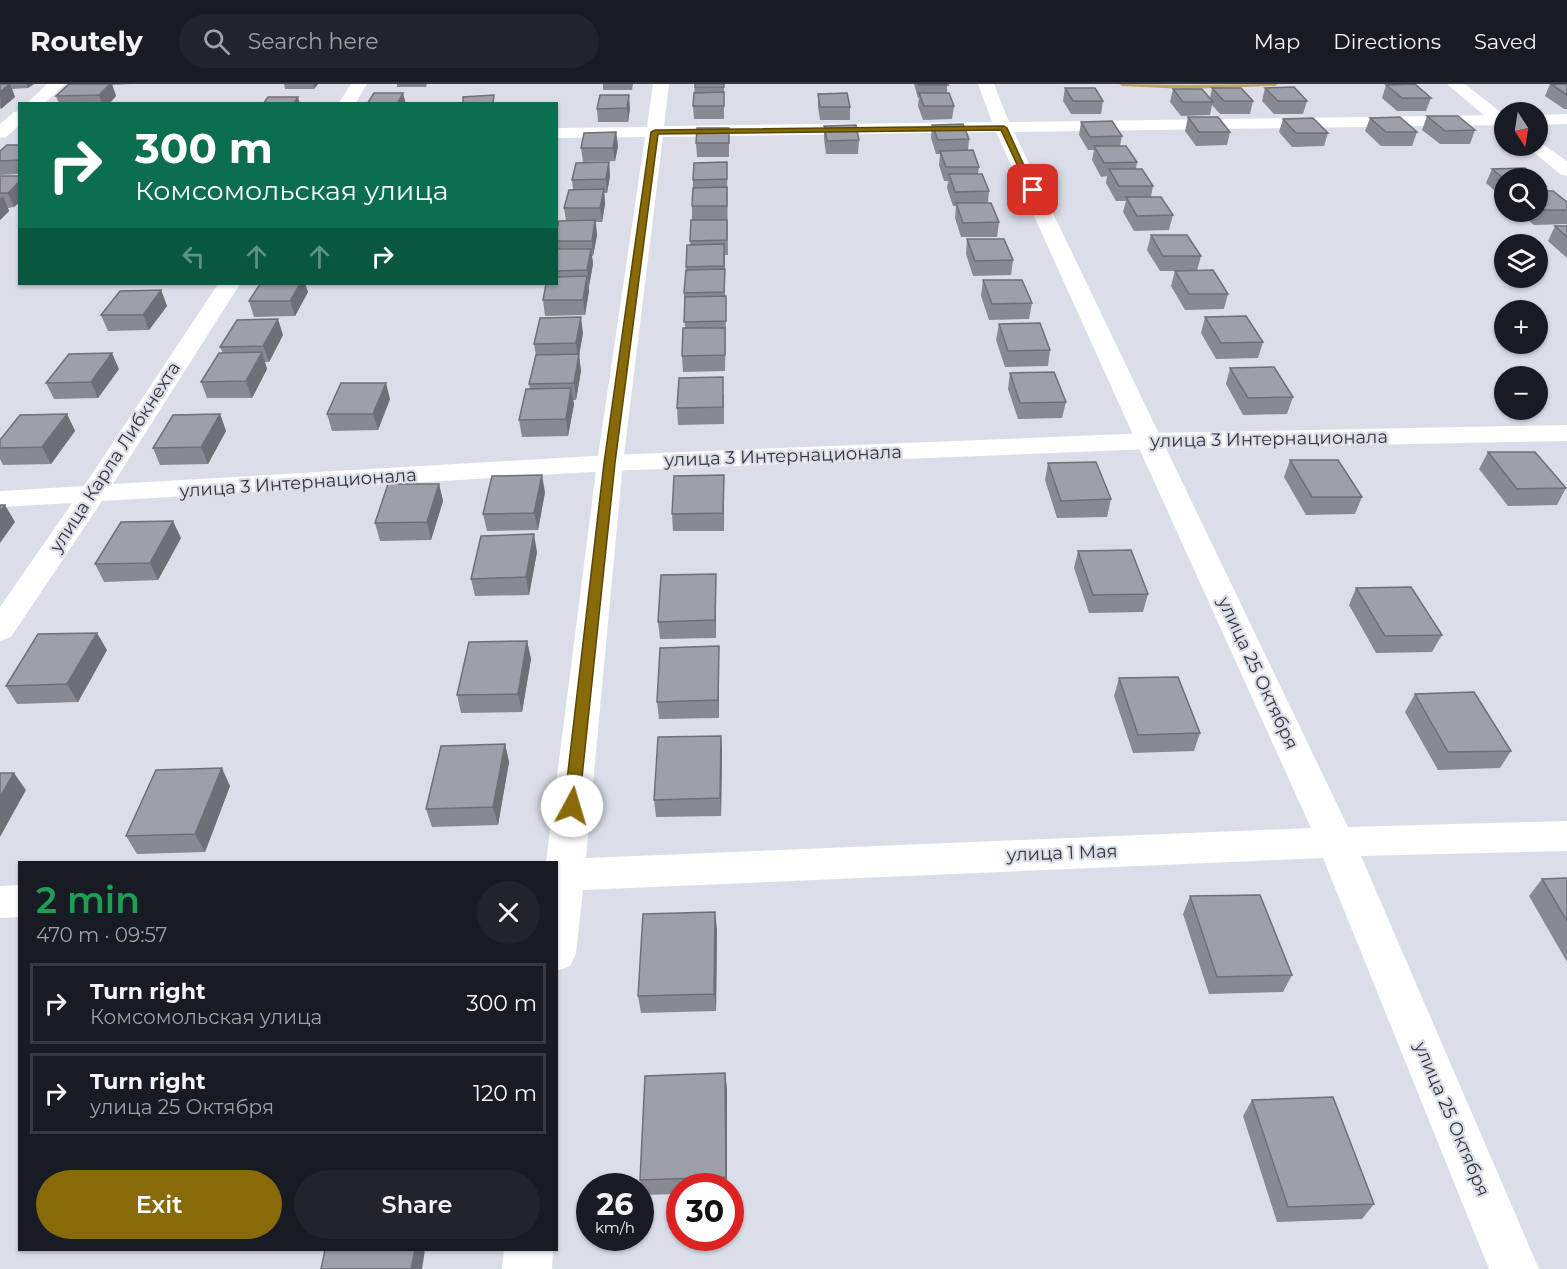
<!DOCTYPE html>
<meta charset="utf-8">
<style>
:root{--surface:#171b24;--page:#20242c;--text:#f1f3f6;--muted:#9ea1a6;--line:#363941;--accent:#886b08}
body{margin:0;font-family:Montserrat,sans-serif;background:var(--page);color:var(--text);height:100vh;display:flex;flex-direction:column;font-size:22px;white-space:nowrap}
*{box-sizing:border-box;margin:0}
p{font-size:20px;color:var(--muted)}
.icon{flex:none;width:33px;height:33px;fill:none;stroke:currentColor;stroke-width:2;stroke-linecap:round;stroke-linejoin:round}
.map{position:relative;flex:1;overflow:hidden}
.drawer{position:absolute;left:18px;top:777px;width:540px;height:390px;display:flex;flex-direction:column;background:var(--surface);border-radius:0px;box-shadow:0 2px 4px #0004}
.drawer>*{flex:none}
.banner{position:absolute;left:18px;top:18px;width:540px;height:183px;border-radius:0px;box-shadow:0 2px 4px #0004;background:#0b6e4f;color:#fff;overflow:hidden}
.needle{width:39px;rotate:168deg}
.tools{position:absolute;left:1494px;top:18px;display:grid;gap:12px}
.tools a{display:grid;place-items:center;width:54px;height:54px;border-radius:50%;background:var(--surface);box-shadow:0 2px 4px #0004;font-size:30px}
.speed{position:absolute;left:576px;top:1089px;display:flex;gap:12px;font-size:30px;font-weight:700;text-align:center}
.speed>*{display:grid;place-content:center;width:78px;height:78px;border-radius:50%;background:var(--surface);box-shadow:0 2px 4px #0004;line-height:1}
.speed small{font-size:15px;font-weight:400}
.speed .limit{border:9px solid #d22;background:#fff;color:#111}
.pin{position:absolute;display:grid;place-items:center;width:51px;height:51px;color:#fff;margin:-26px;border-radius:12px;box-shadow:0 3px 9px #0006}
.me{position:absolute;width:66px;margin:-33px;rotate:6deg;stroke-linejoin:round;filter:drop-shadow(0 0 4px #0008)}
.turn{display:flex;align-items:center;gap:21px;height:126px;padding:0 18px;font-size:27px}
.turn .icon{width:78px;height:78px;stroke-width:2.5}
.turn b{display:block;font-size:42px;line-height:51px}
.lanes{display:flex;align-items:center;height:57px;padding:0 18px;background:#0003;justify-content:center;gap:30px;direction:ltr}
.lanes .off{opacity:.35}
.round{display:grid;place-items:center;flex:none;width:63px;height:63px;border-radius:32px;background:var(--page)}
.overview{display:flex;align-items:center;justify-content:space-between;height:102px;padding:0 18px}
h1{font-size:36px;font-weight:600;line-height:45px;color:#1e9e55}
.cta{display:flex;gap:12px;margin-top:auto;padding:12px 18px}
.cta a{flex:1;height:69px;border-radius:36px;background:var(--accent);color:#fff;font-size:24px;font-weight:600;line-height:69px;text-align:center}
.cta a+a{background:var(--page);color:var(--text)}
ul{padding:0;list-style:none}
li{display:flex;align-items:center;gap:18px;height:81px;margin:0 12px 9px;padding:0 6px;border:3px solid var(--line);border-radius:0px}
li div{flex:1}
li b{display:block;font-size:22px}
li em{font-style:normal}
header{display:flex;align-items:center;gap:36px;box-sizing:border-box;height:84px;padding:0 30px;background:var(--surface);border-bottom:2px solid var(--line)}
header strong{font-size:28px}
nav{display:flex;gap:33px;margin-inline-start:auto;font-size:21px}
.search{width:420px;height:54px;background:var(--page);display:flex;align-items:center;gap:15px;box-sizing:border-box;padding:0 21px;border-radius:33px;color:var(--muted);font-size:22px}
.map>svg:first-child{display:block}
</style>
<header>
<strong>Routely</strong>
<div class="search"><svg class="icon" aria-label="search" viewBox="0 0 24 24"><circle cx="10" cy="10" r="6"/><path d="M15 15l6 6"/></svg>Search here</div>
<nav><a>Map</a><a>Directions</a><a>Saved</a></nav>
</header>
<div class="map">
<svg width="1567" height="1185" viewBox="0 0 1567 1185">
<rect width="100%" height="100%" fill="#d9dee9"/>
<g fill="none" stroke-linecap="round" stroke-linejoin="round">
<path fill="#bfa665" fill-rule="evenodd" d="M1119 0 1185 1 1278 0 1275 2 1185 5 1122 2Z"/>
<path fill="#fff" fill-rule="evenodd" d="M47 0H65L44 20H26Z
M653 0H669L664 42 992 38 978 0H994L1009 38 1504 31V41L1014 48 1348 743 1567 737V767L1361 772 1539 1185H1489L1323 774 583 806 576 870 570 882 556 887V778H546L597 379 645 53 556 54V44L647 43ZM996 48 1311 744 586 774 623 379 663 53Z
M20 27V41L6 53 0 54V40L14 28Z
M1567 30V40L1538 41V31Z
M20 801V833L0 834V802Z
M504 1166H553L552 1185H502Z"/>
<path fill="#fff" fill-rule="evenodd" d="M351 0H367L355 20H338Z
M1447 0H1465L1504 31V44L1498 43Z
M1538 57 1567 77V92L1560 90 1526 62H1538Z
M218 200H240L113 400 610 371 1150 349 1567 341V357L1150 365 610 387 102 417 11 553 0 557V523L72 419 0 423V407L84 402Z"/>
</g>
<path fill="#868a92" d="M0 0H34L28 4 12 5 15 13 0 25Z
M69 0H132L112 1 116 12 109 20H59L56 12Z
M284 0H318L314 5H285Z
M397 0H427L426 3H397Z
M603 0H633L632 6H603Z
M695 0H724V35H694L693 22Z
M914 0H947V9L954 22 952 35 923 36 918 22 919 14H918Z
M1550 0H1567V25H1564L1545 12Z
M1386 1 1431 14 1426 27H1397L1382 14Z
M1065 4 1103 17 1101 30H1071L1063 17Z
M1212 4 1253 17 1250 30H1220L1212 21 1210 31 1181 32 1170 18 1173 5 1210 14Z
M1265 4 1307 17 1303 30H1274L1262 17Z
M818 10 850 23V36H820L818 23Z
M630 24 628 38H598L597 25Z
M1427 32 1475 46 1470 60H1440L1422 46Z
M1188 33 1230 48 1227 61 1196 62 1185 47Z
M1370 34 1417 48 1412 62H1381L1365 47Z
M1283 35 1328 49 1324 62 1292 63 1279 48Z
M1081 38 1122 52 1120 62 1137 78 1136 85 1153 102 1151 113 1173 131 1169 146 1134 147 1123 128 1126 117H1116L1106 99 1107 92 1101 93 1092 76 1094 66H1088L1079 51Z
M932 41 969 55 968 67 979 83 978 90 989 107 988 119 999 138 997 153H961L955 134 956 122H953L947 104 948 97H944L939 81 940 70H936L931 54Z
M824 42 859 56 858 70H826L824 55Z
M729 44V73H697L696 59Z
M616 48 618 62 615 77 583 78 581 64Z
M20 61V90L0 91V67Z
M609 78 610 92 607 109H604L605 120 602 138H596L597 151 593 172H592L593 180 589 202V207L585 231 545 232 543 216 556 200V148L566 137 564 124 573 106 572 96Z
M727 78 728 171H725V212L726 228 725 287 683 288 682 272 685 244 684 209 686 183 690 161 692 136V122L693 104V96Z
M1525 84 1546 102 1544 107H1553L1567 118V140L1534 141 1519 128H1538V94H1504V115L1486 99 1492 85Z
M0 92H20V118L14 123 8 124 9 127 0 136Z
M1555 142H1567V174L1548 157Z
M1151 151 1201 172 1197 187 1228 210 1224 225 1185 226 1171 202 1175 187H1160L1147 166Z
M967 155 1013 176 1011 191 973 192 966 170Z
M983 196 1032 219 1029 235 989 236 981 212Z
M260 200H305L308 208 295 232 254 233 249 217Z
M161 206 167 222 149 246 108 247 101 231Z
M1205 233 1263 258 1258 274 1216 275 1201 249Z
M999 240 1050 266 1048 282 1005 283 996 256Z
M583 249 579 271 581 287 576 316H573L574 320 568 352 522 353 519 336 530 305 529 300 536 272 534 260Z
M283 251 269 278H265L267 285 252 314H207L201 298 223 269 220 263Z
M1230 284 1293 313 1287 330 1243 331 1226 300Z
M119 285 98 314 54 315 46 299Z
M1010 289 1066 318 1062 334 1018 335 1008 305Z
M724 310V340L678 341 677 324Z
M390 315 378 346 332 347 327 330Z
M67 330 75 347 51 380 3 381 0 375V356Z
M220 330 226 347 208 380 160 381 153 364Z
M1488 368 1566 404 1557 421 1508 422 1479 385Z
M1290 376 1362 413 1355 430 1306 431 1284 393Z
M1048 379 1111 415 1107 433 1057 434 1045 396Z
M439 400 443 417 431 456 380 457 375 439Z
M545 408 538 446 487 447 483 430Z
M724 408V447H673L672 430Z
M181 454 158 496 104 498 95 480Z
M1078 467 1148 510 1143 528 1089 529 1074 484Z
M537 468 529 511 475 512 471 495Z
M1356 504 1442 551 1432 568 1376 569 1349 521Z
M716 508V554L660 555 658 538Z
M527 557 531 575 522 628 461 629 457 611Z
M107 566 78 618 17 620 6 602Z
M719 580V634L659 635 657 618Z
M1119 594 1200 649 1194 667 1133 669 1114 612Z
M1415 610 1511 667 1500 684 1438 686 1405 628Z
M721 652 722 669 721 732 656 733 654 716Z
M505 660 509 678 498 741 432 743 426 725Z
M230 702 205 768 137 770 126 752Z
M1567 794V878L1529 812 1542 795Z
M1190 812 1292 891 1283 908 1209 910 1183 830Z
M717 845 716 927 641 929 638 912Z
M725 989 727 1005V1102H680V1110L643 1111 640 1096Z
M1252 1016 1374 1120 1362 1135 1277 1138 1243 1032Z"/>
<path fill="#6d7077" d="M10 0 15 13 1 25 0 8Z
M27 0H34L28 4Z
M110 0H112L116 12 109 20H102L99 11Z
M313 0H318L314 5Z
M403 9 406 20H397Z
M629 11 630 24 628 38 627 24Z
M298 13 300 20H293Z
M616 48 618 62 615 77 613 64Z
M609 78 610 92 607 109 606 95Z
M20 97V118L14 123 8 109Z
M604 105 605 120 602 138 600 124Z
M3 112 9 127 0 136V115Z
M595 136 597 151 593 172 592 157Z
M591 165 593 180 589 202 587 186Z
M587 192 589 207 585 231 583 216Z
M300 200H305L308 208 295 232 290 217Z
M161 206 167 222 149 246 143 231Z
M581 233 583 249 579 271 581 287 576 316 574 299 578 275 576 259Z
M278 235 283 251 269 278 263 262Z
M262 268 267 285 252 314 246 297Z
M112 269 119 285 98 314 91 298Z
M386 299 390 315 378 346 373 330Z
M571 304 574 320 568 352 566 335Z
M67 330 75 347 51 380 42 363Z
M220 330 226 347 208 380 201 363Z
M542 391 545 408 538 446 534 429Z
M724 391V447L723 429Z
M439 400 443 417 431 456 427 438Z
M5 421 15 438 0 459V428Z
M173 437 181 454 158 496 150 479Z
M534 450 537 468 529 511 526 493Z
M716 490V554L715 536Z
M97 549 107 566 78 618 67 600Z
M527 557 531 575 522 628 518 610Z
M719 562V634L718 616Z
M721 652 722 669 721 732 720 714Z
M505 660 509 678 498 741 493 723Z
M222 684 230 702 205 768 195 750Z
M14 689 26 706 0 753V713Z
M715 828 717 845 716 927 714 910Z
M725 989 727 1005V1102L726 1093Z
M415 1166H425L422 1185H411Z"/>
<path fill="#9ca0aa" stroke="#6d7077" stroke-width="1.5" d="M0 0H10L0 8Z
M69 0H110L99 11 56 12Z
M695 0H724V3H695Z
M918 0H947L948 1H919Z
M1415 0 1431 14H1402L1386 1Z
M1551 0H1567V11Z
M1294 3 1307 17H1278L1265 4Z
M1065 4H1095L1103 17H1073Z
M1212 4H1241L1253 17H1224Z
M1173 5H1202L1213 18H1183Z
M724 8V22H693L694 9Z
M374 9H403L397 20H367Z
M847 9 850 23H820L818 10Z
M919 9H949L954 22H924Z
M494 11 493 20H463V13Z
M600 11H629L627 24 597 25Z
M268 13H298L293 20H263Z
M1427 32H1458L1475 46 1445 47Z
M1188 33H1218L1230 48H1199Z
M1400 33 1417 48H1386L1370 34Z
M1313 34 1328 49H1296L1283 35Z
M1112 37 1122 52 1090 53 1081 38Z
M963 40 969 55 938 56 932 41Z
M856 41 859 56 827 57 824 42Z
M697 44H729V59H696Z
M616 48 613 64H581L584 49Z
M7 61H20V76L0 77V67Z
M1094 62H1126L1137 78 1104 79Z
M973 66 979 83H946L940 67Z
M609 78 606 95 572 96 576 79Z
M727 78V95L693 96 694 79Z
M1525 84 1546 102H1538V94L1504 95 1492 85Z
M1109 85H1142L1153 102H1119Z
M949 90H982L989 107 955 108Z
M0 92H20V97L8 109H0Z
M727 103V122H692L693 104Z
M604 105 600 124H564L569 106Z
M1538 107H1553L1567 118V126H1541L1538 123Z
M1126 113H1161L1173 131 1137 132Z
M956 119H991L999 138 963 139Z
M595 136 592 157H556V148L559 137Z
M691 136H727V156L690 157Z
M1555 142H1567V153Z
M1151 151H1187L1201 172H1163Z
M967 155H1004L1013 176 975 177Z
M724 160V182L686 183 687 161Z
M556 165H591L587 186 556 187Z
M725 185 724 208 684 209 686 186Z
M1213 186 1228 210H1189L1175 187Z
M587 192 583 216H543L546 200H556V193Z
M983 196H1022L1032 219 992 220Z
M260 200H300L290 217H249Z
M161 206 143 231H101L120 207Z
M726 212V237L684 238 685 213Z
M1246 232 1263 258 1221 259 1205 233Z
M581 233 576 259 534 260 540 234Z
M278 235 263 262 220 263 237 236Z
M1040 239 1050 266 1008 267 999 240Z
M683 244H725V271L682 272Z
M262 268 246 297 201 298 219 269Z
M112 269 91 298 46 299 69 270Z
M579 270 574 299 529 300 536 271Z
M1274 283 1293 313 1248 314 1230 284Z
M1054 288 1066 318 1020 319 1010 289Z
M723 293V323L677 324 679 294Z
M341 299H386L373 330H327Z
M571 304 566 335 519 336 526 305Z
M67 330 42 363 0 364V356L20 331Z
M220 330 201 363 153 364 173 331Z
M1488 368H1535L1566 404 1517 405Z
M1290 376H1338L1362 413H1312Z
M1096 378 1111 415 1061 417 1048 379Z
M542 391 534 429 483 430 492 392Z
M724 391 723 429 672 430 674 392Z
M388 400H439L427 438 375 439Z
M0 421H5L0 428Z
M173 437 150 479 95 480 121 438Z
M534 450 526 493 471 495 481 452Z
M1131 466 1148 510 1093 511 1078 467Z
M716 490 715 536 658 538 661 491Z
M1411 503 1442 551 1385 552 1356 504Z
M97 549 67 600 6 602 38 550Z
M527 557 518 610 457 611 469 558Z
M719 562 718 616 657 618 660 564Z
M1178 593 1200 649 1138 651 1119 594Z
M1474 608 1511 667 1448 668 1415 610Z
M721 652 720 714 654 716 658 653Z
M505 660 493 723 426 725 441 662Z
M222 684 195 750 126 752 156 686Z
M0 689H14L0 713Z
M1567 794V837L1542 795Z
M1260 811 1292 891 1217 893 1190 812Z
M715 828 714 910 638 912 643 830Z
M725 989 726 1093 640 1096 645 992Z
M1333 1013 1374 1120 1288 1123 1252 1016Z
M325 1166H415L411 1185H321Z"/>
<path fill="#886b08" stroke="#584605" stroke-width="1.5" d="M1004 42 1007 44 1036 108 1029 106 1001 46 658 50 615 379 579 722 577 726H566L564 722 604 379 651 48 655 46Z"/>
<g text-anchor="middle" stroke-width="4.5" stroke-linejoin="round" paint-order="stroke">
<g font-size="18" fill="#36383c" stroke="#d9dee9">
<text transform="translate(1269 355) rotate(-1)" y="6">улица 3 Интернационала</text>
<text transform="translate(783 372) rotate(-2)" y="6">улица 3 Интернационала</text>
<text transform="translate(115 373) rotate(-57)" y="6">улица Карла Либкнехта</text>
<text transform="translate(298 399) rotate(-4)" y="6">улица 3 Интернационала</text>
<text transform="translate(1258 589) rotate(65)" y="6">улица 25 Октября</text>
<text transform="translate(1062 769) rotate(-2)" y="6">улица 1 Мая</text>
<text transform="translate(1452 1035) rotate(67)" y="6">улица 25 Октября</text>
</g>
</g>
</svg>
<div class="tools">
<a><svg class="needle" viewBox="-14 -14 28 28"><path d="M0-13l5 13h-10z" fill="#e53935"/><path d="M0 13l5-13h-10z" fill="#9ea1a6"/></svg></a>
<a><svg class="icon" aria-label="search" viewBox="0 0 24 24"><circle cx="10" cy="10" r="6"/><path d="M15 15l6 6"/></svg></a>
<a><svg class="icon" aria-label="layers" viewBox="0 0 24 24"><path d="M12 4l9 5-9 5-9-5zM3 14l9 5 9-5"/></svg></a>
<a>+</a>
<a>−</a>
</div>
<div class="speed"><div>26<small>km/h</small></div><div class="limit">30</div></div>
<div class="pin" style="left:1033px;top:106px;background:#d93025"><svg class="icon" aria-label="arrive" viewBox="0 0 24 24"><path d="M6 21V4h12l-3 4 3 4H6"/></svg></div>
<svg class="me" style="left:572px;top:722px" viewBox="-20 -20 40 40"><circle r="19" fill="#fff"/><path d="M0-13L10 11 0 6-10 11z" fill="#886b08"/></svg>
<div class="banner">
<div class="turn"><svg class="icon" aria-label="right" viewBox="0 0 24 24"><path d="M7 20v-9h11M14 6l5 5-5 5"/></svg><div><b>300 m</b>Комсомольская улица</div></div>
<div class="lanes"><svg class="icon off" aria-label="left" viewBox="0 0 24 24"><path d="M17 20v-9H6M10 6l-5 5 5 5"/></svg><svg class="icon off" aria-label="ahead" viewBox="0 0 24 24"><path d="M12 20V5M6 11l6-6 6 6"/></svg><svg class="icon off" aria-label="ahead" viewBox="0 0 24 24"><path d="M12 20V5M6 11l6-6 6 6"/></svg><svg class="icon" aria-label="right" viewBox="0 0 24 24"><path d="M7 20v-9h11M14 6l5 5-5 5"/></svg></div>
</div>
<section class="drawer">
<div class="overview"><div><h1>2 min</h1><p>470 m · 09:57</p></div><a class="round"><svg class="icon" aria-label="close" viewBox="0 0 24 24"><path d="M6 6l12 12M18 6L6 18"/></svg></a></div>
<ul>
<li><svg class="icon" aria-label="right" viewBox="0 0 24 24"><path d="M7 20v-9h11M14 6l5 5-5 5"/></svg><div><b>Turn right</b><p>Комсомольская улица</p></div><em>300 m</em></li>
<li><svg class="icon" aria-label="right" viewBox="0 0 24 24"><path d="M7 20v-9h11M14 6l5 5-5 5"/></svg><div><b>Turn right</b><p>улица 25 Октября</p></div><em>120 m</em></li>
</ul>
<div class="cta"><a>Exit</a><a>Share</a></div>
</section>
</div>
